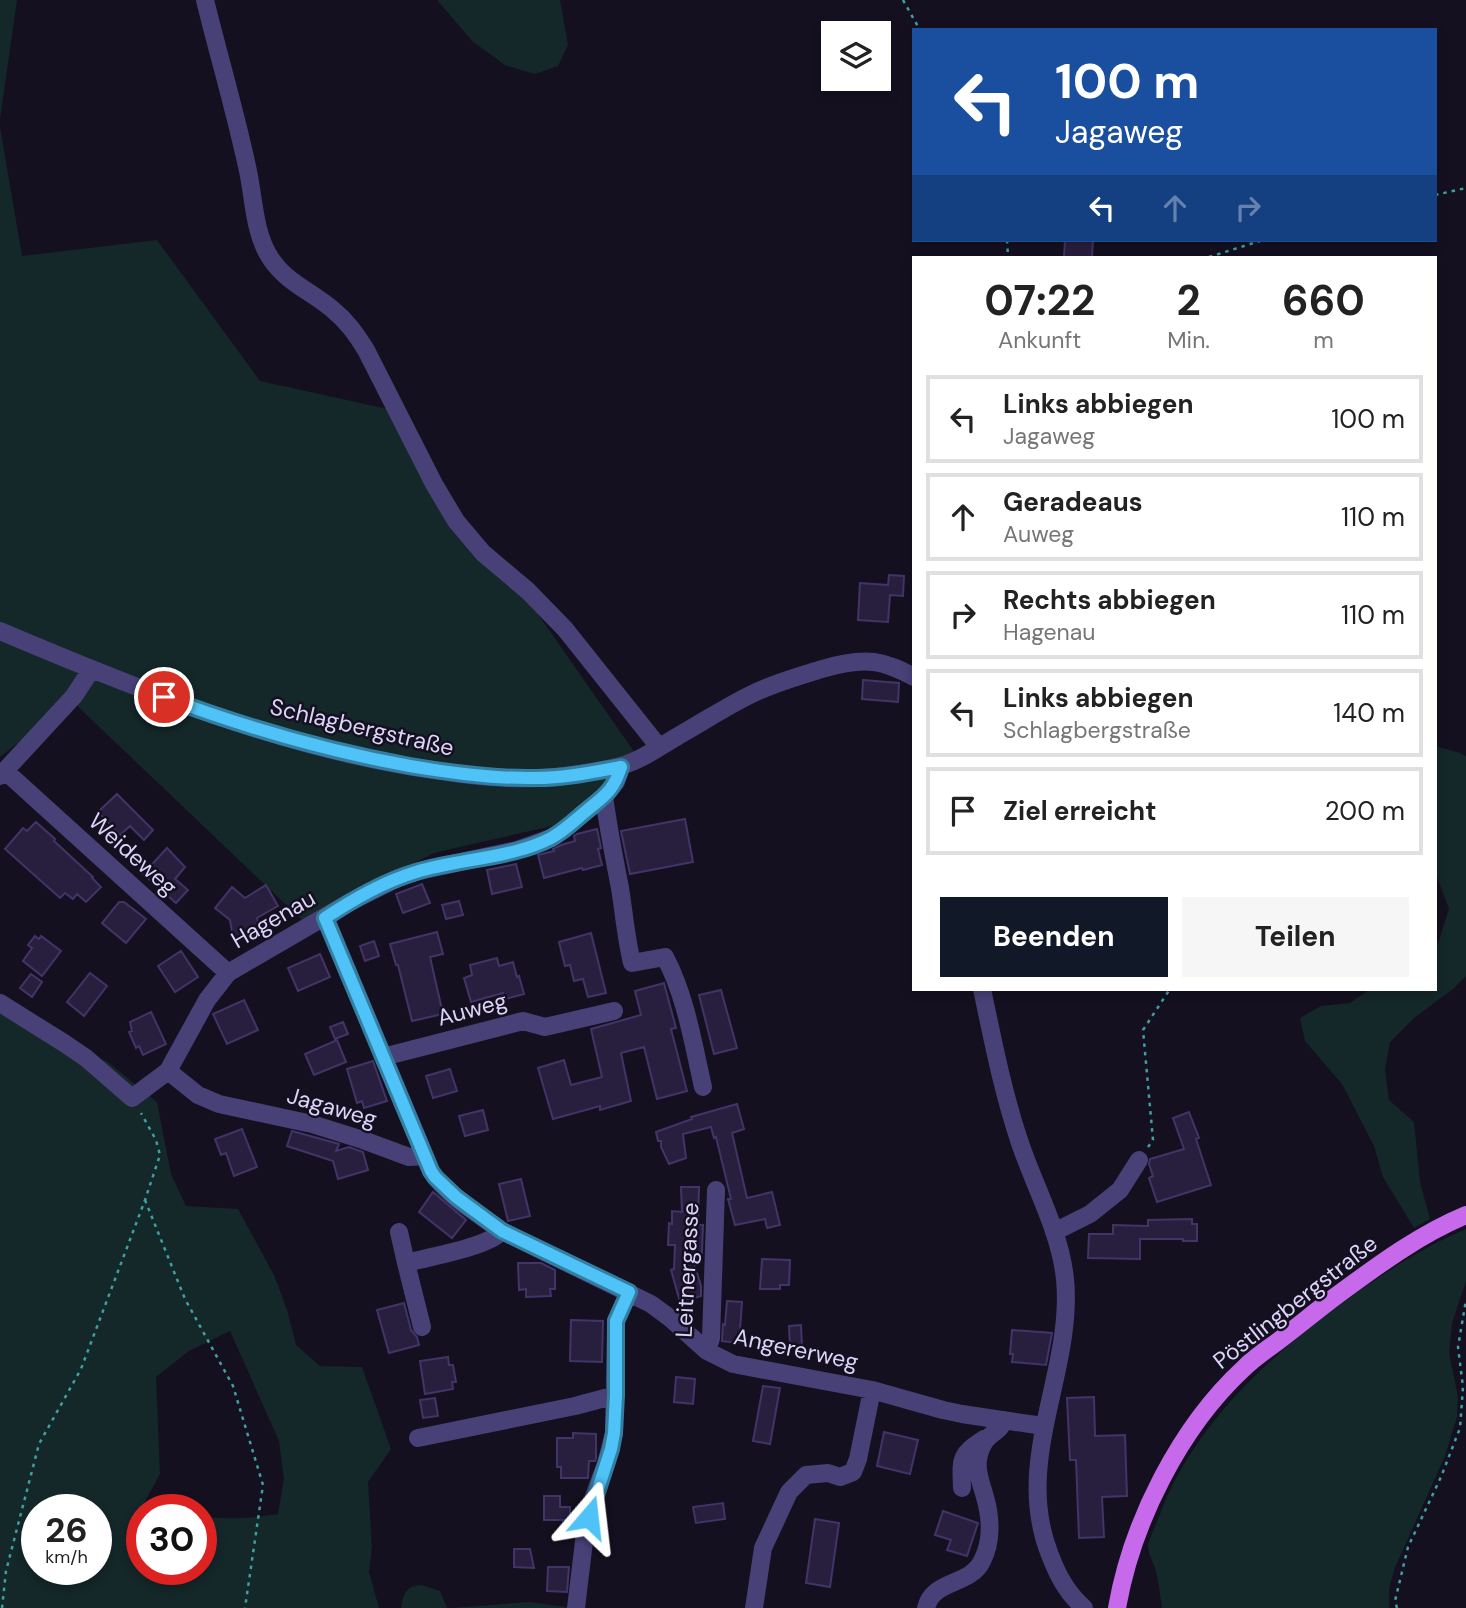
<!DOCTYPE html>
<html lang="de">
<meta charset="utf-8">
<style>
:root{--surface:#fff;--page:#f6f6f6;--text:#222;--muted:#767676;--line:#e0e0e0;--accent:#111827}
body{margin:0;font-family:"DM Sans",sans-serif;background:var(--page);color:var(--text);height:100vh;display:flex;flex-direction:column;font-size:26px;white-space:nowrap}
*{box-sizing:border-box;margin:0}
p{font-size:23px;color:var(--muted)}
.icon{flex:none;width:38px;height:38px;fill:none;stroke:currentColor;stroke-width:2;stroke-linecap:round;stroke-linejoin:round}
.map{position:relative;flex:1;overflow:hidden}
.panel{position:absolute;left:912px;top:256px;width:525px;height:735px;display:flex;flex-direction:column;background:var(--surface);border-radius:0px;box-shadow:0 4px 10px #0003}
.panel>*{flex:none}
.top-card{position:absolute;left:912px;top:28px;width:525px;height:214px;border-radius:0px;box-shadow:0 4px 10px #0003;background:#1a4fa0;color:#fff;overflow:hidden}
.tools{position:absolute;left:821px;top:21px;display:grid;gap:14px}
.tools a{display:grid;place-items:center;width:70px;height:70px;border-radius:0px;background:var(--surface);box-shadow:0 4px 10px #0003;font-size:35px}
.speed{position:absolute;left:21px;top:1494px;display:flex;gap:14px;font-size:35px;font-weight:700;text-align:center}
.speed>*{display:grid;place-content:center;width:91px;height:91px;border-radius:50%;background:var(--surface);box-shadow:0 4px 10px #0003;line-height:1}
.speed small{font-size:18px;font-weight:400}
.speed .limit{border:10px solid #d22;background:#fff;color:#111}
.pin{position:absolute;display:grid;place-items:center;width:60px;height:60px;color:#fff;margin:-30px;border:4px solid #fff;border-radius:50%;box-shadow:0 2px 7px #0007}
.me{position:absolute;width:77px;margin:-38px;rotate:17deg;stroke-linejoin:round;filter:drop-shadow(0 0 5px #0008)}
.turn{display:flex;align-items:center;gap:24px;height:147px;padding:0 28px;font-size:32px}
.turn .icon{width:91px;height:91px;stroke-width:2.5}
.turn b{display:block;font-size:49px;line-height:60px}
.lanes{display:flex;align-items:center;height:66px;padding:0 28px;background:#0003;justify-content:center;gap:35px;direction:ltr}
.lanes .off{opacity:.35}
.eta{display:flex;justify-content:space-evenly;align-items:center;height:119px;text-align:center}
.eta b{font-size:42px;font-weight:700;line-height:49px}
.action{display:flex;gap:14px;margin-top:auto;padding:14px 28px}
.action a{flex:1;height:80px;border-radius:0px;background:var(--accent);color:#fff;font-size:28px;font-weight:700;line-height:80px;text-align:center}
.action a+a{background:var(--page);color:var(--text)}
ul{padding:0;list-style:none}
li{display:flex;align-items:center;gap:21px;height:88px;margin:0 14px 10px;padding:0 14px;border:4px solid var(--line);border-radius:0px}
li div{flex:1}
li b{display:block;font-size:26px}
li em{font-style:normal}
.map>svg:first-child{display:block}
</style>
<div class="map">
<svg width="1466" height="1608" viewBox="0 0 1466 1608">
<rect width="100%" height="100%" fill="#141020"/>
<path fill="#142729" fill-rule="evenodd" d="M0 0H17L0 119Z
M437 0H560L568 45 558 66 535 74 505 65 472 41Z
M0 127 22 256 157 240 260 381 397 411 457 517 519 587 642 763 565 823 434 853 302 920 72 701 0 757Z
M1435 746 1460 753 1466 756V976L1453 989 1414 1018 1390 1042 1385 1070 1389 1100 1414 1122 1420 1182 1430 1219 1414 1228 1383 1177 1374 1146 1342 1084 1305 1041 1300 1018 1321 1006 1350 1003 1370 989H1435V947L1437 946 1449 909 1435 872Z
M0 1003 109 1063 157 1102 171 1174 186 1206 238 1209 274 1275 287 1310 296 1345 320 1366 362 1367 391 1449 368 1482 372 1547 369 1572 379 1608H0ZM230 1331 279 1441 284 1479 278 1514C253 1518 227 1520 201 1516V1570H142V1510H162L142 1507 160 1474 156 1377 189 1351ZM37 1510H96V1570H37Z
M1466 1229V1281L1452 1323 1449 1353 1458 1397 1457 1417 1445 1456 1394 1570 1389 1589V1608H1162C1160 1596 1159 1583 1156 1571 1154 1564 1148 1554 1148 1546 1148 1540 1159 1519 1161 1511 1197 1419 1277 1349 1356 1293 1392 1268 1425 1246 1466 1229Z
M422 1585 440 1591 447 1608H401C404 1593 405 1586 422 1585Z
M529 1602 574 1608H451Z"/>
<path fill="#281f3e" stroke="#433467" stroke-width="2" d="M1065 240H1093L1092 257H1064Z
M889 575 904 576 903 596 890 595 888 622 858 620 860 583 888 585Z
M863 680 899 683 898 702 862 699Z
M117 794 153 830 144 840 130 826 120 835 98 812Z
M685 819 693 862 630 874 621 831Z
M36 822 55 839 54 841 93 877 92 878 101 887 86 902 77 894 73 899 65 893 60 898 5 849 23 828 27 831Z
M597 829 601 848 598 849 602 865 583 870 582 868 544 878 538 855 554 851 553 849 561 845 575 841 574 836 577 834Z
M167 848 185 867 175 879 188 890 176 903 143 874Z
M516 864 522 887 492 894 487 870Z
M422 884 430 903 403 913 396 894Z
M266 885 278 906 257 918 260 934 233 938 230 920 215 908 232 887 245 898Z
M459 901 463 915 446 919 442 905Z
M119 902H124L146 919 126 943 102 923Z
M437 932 443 954 430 957 443 1014 412 1021 398 965H396L390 944Z
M591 933 606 993 588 997 583 979 574 981 570 965 565 966 559 942Z
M35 936 39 939 41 936 61 951 42 976 23 961 32 948 28 945Z
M374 941 379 956 365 961 360 946Z
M181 951 198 977 175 992 158 966Z
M320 954 330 977 298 991 288 968Z
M497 958 499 966 513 962 517 977 519 976 524 994 505 999 503 993 471 1002 464 978 472 975 470 965Z
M90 973 107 986 84 1016 67 1002Z
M31 974 42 982 32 997 20 988Z
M664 983 676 1028 671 1029 687 1091 657 1099 644 1047 621 1053 631 1101 600 1110V1106L553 1119 538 1068 564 1060 571 1085 602 1077 591 1029 641 1015 635 991Z
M721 990 737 1048 714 1054 699 995Z
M244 1000 258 1030 227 1044 213 1014Z
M151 1012 166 1044 143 1055 139 1046 136 1048 129 1032 132 1031 130 1022Z
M343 1022 348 1034 335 1039 330 1027Z
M337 1040 346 1062 314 1075 305 1054Z
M373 1061 387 1101 364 1108 362 1101 357 1103 347 1069Z
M450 1069 457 1091 433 1098 426 1076Z
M737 1104 744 1129 732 1133 747 1198 772 1192 780 1225 767 1228 765 1219 735 1225 728 1199H731L716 1137 714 1138 711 1127 683 1134 686 1158 669 1164 661 1147V1141H658L656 1132 692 1119 691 1117Z
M483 1110 488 1130 465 1136 459 1116Z
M1189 1112 1199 1138 1196 1139 1211 1185 1157 1202 1149 1178 1153 1176 1149 1164 1150 1159 1184 1149 1173 1118Z
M242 1129 257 1167 234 1176 226 1153 221 1155 215 1139Z
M292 1131 339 1144 336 1151 349 1147 363 1152 368 1170 338 1179 333 1161 287 1146Z
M521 1179 530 1216 508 1221 499 1184Z
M681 1187H699L698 1225H703L702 1253H691L701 1286V1296L680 1302 671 1270 674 1269 675 1245H668L669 1223 672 1224V1211L682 1212Z
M433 1192 466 1220 452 1238 419 1212Z
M1192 1219V1224H1197V1241H1183V1239H1140V1259L1088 1258 1089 1234H1113V1225L1148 1226V1220Z
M762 1259 790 1260 789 1285H780V1289H760Z
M518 1263H541L555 1270V1289H550L551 1296 526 1297V1289L519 1290Z
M727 1301 742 1302 739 1343 722 1341 723 1324 725 1325Z
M404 1303 411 1330 417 1337 419 1345 389 1353 377 1310Z
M571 1320 603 1321 602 1362 570 1361Z
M801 1325 802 1348H790L789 1326Z
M1012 1330 1052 1333 1046 1365 1012 1362 1013 1354H1010Z
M448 1357 449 1365H453L456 1382H452L453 1389 425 1394 420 1361Z
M676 1377 695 1379 693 1404 674 1402Z
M763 1386 780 1388 770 1444 753 1441Z
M1094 1397 1095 1436 1125 1435 1127 1496 1102 1497 1104 1537 1079 1538 1076 1460H1070L1067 1398Z
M435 1398 438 1416 423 1418 420 1400Z
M884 1432 918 1440 910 1474 877 1466Z
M573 1433 596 1434V1458L595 1461H589L588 1478H561V1467H557V1438H573Z
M544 1496H560V1507H570V1520H544Z
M723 1503 725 1519 696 1523 693 1507Z
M943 1511 978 1523 967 1556 947 1550 951 1540 935 1535Z
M815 1519 839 1523 830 1587 806 1583Z
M514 1549H530L534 1568 514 1567Z
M548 1567H569L567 1592 547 1591Z"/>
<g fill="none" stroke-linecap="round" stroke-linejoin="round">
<path stroke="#3ea0a3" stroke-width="2.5" stroke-dasharray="3.5 5" stroke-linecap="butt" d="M903 0 920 30
M1435 195 1466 188
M1007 240 1008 257
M1209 257 1263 240
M1148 1147 1153 1140 1143 1030 1170 989
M145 1200 185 1299 233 1386 263 1485 245 1608
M2 1608 6 1571 39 1444 81 1369 145 1200 160 1155 156 1140 141 1113
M1397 1608 1395 1601 1408 1547 1441 1477 1460 1428 1463 1387 1458 1347 1466 1300"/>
<path stroke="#484178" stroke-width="18" d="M205 0C219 57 236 114 248 171 254 199 254 234 271 259 286 282 312 292 332 309 347 321 356 334 366 350L434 484 456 521 483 553 528 591 565 629 659 747
M0 631C132 687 265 741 407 766 450 773 494 780 539 778 563 777 588 773 612 768 636 764 658 748 678 736 703 722 727 706 752 694 774 683 799 676 822 669 839 664 857 660 874 662 889 664 901 670 914 677
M5 771 228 973
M0 776 74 696 91 670
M604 796C608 827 614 857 620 888 624 913 626 938 632 963L665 957C686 997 693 1043 703 1087
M325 917 431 1171C447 1196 478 1214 502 1231L651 1304 670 1318 707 1351 733 1364 872 1390 943 1410 962 1414 1043 1426
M982 989C993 1041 1003 1093 1020 1143 1035 1188 1060 1231 1065 1279 1074 1372 1012 1461 1050 1555 1058 1576 1067 1593 1084 1608
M0 1003 64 1043 86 1058 132 1098 168 1071 207 1000 228 973 350 902 398 878 419 871 517 850 551 838 565 829 604 796 616 782 621 767
M383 1057 523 1021 545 1027 614 1011
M168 1071 198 1095 219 1104 312 1124 363 1140 409 1157 425 1156
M399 1232 406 1263
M1054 1232 1090 1214 1120 1190 1139 1160
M422 1327 406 1263C429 1257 488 1247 502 1231
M707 1351 711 1338 716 1190
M418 1438 575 1406 616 1395
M962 1488C961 1459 959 1455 984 1439
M576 1608 585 1533 594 1496 606 1464 614 1433 616 1321 629 1292
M754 1608 763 1548 789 1492 806 1475 828 1473 840 1477 853 1472 858 1459 872 1390
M926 1608C933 1579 970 1586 982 1561 992 1542 991 1518 985 1497 982 1485 976 1473 978 1460 979 1452 983 1441 990 1436 997 1430 1001 1429 1004 1420"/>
<path stroke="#c66aeb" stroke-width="18" d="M1117 1608C1132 1522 1180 1427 1244 1368 1254 1358 1266 1350 1277 1342 1297 1327 1316 1311 1336 1296 1377 1266 1418 1235 1466 1215"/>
</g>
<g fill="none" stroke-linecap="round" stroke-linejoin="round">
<defs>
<path id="route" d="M164 697C244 727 326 751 410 766 451 773 494 779 536 778 565 778 593 772 621 767 613 792 604 796 585 812 574 821 564 831 551 838 514 858 457 859 416 872 383 882 354 899 325 918L431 1171 435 1177 456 1197 502 1231 629 1292 616 1321V1395L614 1433 611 1449 589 1517"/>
</defs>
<use href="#route" stroke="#337fa1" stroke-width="18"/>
<use href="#route" stroke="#4fc3f7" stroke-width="12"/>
</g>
<g text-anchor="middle" stroke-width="5" stroke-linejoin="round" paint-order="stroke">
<g font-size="23" fill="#dcd4f9" stroke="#141020">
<text transform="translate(362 727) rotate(13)" y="8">Schlagbergstraße</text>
<text transform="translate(133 854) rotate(42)" y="8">Weideweg</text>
<text transform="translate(273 919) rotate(-30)" y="8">Hagenau</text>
<text transform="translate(472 1009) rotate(-15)" y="8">Auweg</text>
<text transform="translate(332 1107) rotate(16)" y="8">Jagaweg</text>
<text transform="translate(687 1270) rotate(-87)" y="8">Leitnergasse</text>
<text transform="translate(1295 1302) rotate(-38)" y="8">Pöstlingbergstraße</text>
<text transform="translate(796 1349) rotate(12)" y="8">Angererweg</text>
</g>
</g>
</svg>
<div class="tools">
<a><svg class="icon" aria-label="layers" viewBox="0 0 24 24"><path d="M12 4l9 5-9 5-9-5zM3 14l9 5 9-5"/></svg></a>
</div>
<div class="speed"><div>26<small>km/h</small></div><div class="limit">30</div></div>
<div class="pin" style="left:164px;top:697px;background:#d93025"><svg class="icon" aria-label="arrive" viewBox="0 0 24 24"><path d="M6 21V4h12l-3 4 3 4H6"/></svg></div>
<svg class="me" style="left:589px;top:1517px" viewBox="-20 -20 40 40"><path d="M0-17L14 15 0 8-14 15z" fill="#4fc3f7" stroke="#fff" stroke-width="4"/></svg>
<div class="top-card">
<div class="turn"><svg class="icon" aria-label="left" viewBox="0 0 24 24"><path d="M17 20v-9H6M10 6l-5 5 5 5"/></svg><div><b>100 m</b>Jagaweg</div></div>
<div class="lanes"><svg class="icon" aria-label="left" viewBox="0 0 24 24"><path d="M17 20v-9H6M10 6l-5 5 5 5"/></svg><svg class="icon off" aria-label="ahead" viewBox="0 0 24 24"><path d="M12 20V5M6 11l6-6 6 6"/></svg><svg class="icon off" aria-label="right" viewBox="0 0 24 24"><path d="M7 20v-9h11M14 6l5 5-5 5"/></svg></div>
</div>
<section class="panel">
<div class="eta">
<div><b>07:22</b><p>Ankunft</p></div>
<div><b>2</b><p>Min.</p></div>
<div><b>660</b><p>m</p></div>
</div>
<ul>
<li><svg class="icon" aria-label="left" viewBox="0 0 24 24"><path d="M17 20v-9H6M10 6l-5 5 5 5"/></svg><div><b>Links abbiegen</b><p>Jagaweg</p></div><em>100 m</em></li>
<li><svg class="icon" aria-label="ahead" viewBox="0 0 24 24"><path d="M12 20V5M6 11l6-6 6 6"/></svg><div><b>Geradeaus</b><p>Auweg</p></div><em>110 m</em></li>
<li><svg class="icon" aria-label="right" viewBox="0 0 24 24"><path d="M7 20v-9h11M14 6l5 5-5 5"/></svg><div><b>Rechts abbiegen</b><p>Hagenau</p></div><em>110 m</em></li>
<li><svg class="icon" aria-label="left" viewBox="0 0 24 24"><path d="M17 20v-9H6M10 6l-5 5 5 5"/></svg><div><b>Links abbiegen</b><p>Schlagbergstraße</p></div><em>140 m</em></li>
<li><svg class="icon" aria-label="arrive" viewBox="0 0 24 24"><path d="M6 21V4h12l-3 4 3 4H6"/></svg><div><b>Ziel erreicht</b></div><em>200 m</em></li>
</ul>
<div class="action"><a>Beenden</a><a>Teilen</a></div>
</section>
</div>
